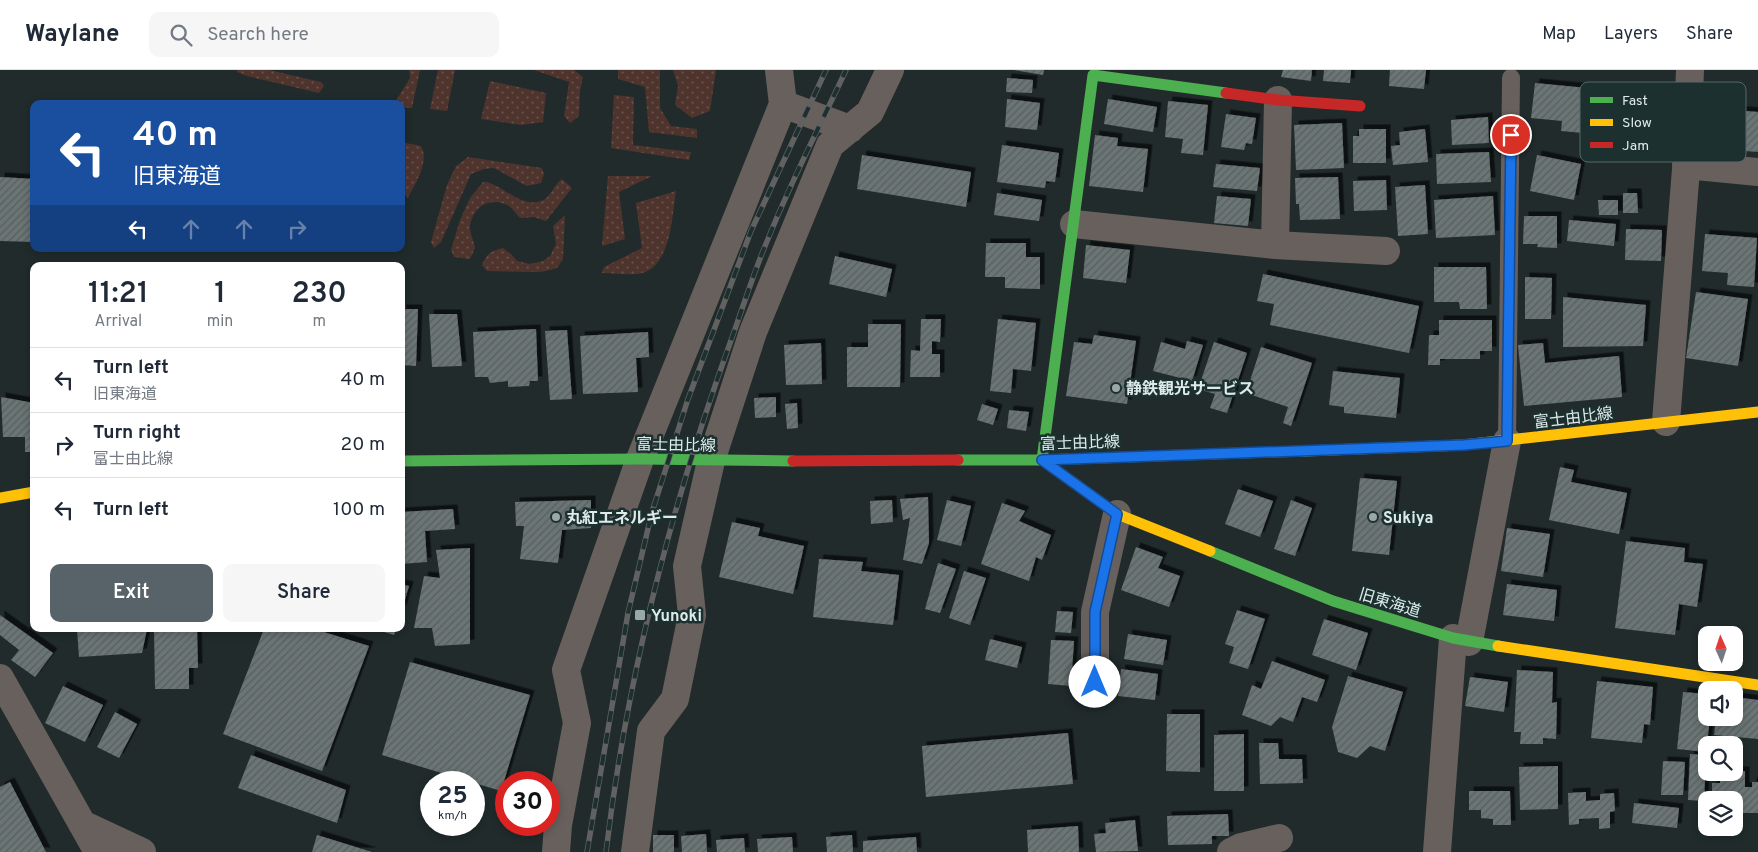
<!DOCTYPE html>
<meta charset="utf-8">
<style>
:root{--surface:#fff;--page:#f6f6f7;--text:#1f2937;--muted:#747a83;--line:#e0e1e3;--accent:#576269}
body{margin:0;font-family:Overpass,"Noto Sans JP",sans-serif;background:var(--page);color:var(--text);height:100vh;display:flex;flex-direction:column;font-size:19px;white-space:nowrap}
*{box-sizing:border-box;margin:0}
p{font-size:16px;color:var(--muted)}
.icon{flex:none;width:28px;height:28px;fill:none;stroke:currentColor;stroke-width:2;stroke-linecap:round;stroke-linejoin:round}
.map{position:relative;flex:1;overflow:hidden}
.sheet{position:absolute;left:30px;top:192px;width:375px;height:370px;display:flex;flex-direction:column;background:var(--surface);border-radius:10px;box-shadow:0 2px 8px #0003}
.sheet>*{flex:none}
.top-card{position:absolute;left:30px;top:30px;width:375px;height:152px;border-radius:10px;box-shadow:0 2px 8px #0003;background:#1a4fa0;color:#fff;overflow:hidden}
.needle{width:32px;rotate:357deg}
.fabs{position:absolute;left:1698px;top:556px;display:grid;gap:10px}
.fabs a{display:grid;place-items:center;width:45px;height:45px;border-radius:10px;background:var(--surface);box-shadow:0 2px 8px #0003;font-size:25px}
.speed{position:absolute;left:420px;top:701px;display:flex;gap:10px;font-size:25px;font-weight:700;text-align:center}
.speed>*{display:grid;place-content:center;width:65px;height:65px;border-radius:50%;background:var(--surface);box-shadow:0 2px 8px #0003;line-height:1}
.speed small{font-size:12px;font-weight:400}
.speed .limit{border:8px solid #d22;background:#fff;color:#111}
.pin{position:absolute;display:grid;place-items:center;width:42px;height:42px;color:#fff;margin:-21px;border:2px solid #fff;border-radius:50%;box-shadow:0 1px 5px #0007}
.me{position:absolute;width:55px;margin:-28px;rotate:0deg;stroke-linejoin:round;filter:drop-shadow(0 0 4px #0008)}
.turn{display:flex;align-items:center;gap:18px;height:105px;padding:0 20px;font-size:22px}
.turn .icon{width:65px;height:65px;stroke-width:2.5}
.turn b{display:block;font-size:35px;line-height:42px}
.lanes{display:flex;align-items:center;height:48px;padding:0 20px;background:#0003;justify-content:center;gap:25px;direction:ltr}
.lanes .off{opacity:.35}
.eta{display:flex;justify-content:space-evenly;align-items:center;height:85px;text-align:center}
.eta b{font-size:30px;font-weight:600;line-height:35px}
.button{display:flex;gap:10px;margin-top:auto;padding:10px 20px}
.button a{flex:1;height:58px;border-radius:10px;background:var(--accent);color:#fff;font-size:20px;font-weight:600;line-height:58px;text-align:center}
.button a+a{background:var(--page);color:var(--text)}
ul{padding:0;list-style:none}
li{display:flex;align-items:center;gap:15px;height:65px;padding:0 20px;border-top:1px solid var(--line)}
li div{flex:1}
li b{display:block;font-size:19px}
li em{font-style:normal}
header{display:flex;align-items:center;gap:30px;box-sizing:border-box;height:70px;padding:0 25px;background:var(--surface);border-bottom:1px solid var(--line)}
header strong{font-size:24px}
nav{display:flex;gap:28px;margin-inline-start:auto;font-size:18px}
.search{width:350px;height:45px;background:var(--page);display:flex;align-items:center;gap:12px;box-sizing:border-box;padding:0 18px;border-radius:10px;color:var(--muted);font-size:19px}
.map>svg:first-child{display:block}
</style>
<header>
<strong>Waylane</strong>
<div class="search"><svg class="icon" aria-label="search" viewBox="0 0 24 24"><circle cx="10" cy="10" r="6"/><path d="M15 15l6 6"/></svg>Search here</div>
<nav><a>Map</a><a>Layers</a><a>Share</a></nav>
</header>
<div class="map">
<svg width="1758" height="782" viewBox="0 0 1758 782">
<defs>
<pattern id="grass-dots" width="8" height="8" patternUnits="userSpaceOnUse" patternTransform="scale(1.25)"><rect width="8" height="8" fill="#4f342e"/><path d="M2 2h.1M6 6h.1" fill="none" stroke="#68524c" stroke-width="1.8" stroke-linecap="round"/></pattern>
<pattern id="building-hatch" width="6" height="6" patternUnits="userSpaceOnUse" patternTransform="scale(1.25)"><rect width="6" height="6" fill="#6b7474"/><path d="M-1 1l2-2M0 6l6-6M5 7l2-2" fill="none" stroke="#595f5f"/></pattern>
<filter id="shadow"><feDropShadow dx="4.5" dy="-4.5" stdDeviation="0" flood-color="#0009"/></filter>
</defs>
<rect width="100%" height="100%" fill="#212b2b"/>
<path fill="url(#grass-dots)" d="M237 0H269L321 12 324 16 319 23 247 6 237 2Z
M409 0H420L412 38 401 37V34H394L410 8Z
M438 0H455L447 41 430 39Z
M534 0H574L583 7 580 21 579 46 570 53 564 46 569 12Z
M618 0H660V38L671 56 697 59V68L649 62 645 17 618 9Z
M673 0H716L710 41 692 48 675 35 678 16Z
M490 11 546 23 543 52 521 55 481 49Z
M614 25 634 27 633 75 691 82 689 90 611 78Z
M401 72 421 76C430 92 415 113 408 128L401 120V98L404 94 401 91Z
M468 87 542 98 544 104 541 113 527 116 494 98 484 99 471 104 441 172 434 178 431 172 447 115 456 96Z
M608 106H652L619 122 625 169 602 176Z
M562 109 572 118 546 151 534 147 520 148C516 144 513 139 509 136 491 126 474 135 470 155 469 161 474 171 475 178L470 189 454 187 451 180 460 150 470 128 483 112C499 111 520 139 541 131 552 127 553 115 562 109Z
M676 121C672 147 671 201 637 204 626 205 613 203 602 203L604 197 642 178 636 133Z
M565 145 563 189 557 198 546 201 537 202 487 201 482 195C487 183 491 181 503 178L511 184 517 191 530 194 543 191 550 186 556 174 553 156Z"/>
<path fill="url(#building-hatch)" filter="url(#shadow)" d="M1014 0H1044L1043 5Z
M1283 0H1312L1311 11 1281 7Z
M1324 0H1351L1350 13 1323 11Z
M1390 0H1426L1424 19 1389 16Z
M1007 8 1033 10 1032 23 1006 22Z
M1535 13 1587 18 1583 63 1561 61 1562 51 1531 48Z
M1007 29 1040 33 1037 60 1005 57Z
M1108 29 1157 37 1153 62 1104 54Z
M1168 31 1208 35 1203 85 1181 83 1183 69 1165 67Z
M1721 39 1758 42V82L1718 79Z
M1226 44 1256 48 1252 74 1246 73 1244 80 1221 77Z
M1488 47 1489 73 1452 75 1451 50Z
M1342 53 1344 98 1296 100 1294 55Z
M1359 59H1386V93H1353V66H1359Z
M1425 59 1428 92 1393 95 1391 76 1400 75 1399 62Z
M1095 65 1118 68 1117 76 1148 79 1143 122 1089 116Z
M1002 75 1059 83 1055 112 1046 111 1045 118 997 112Z
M1489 82 1491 112 1437 114 1436 84Z
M862 85 971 102 966 137 857 119Z
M1537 85 1581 94 1574 130 1530 121Z
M1216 94 1260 98 1257 121 1213 117Z
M0 107 34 109V172L0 171Z
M1338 107 1340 149 1300 150 1299 134H1296L1295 108Z
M1386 110 1387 140 1354 141 1353 111Z
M1425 115 1428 164 1398 166 1395 117Z
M997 123 1042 130 1039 151 994 145Z
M1623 123H1637L1638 143H1623Z
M1217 126 1251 129 1248 156 1214 153Z
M1493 126 1495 165 1436 168 1434 130Z
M1598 130H1618V145H1599Z
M1524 146H1557V178L1537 177 1538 174H1523Z
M1569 150 1616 154 1614 176 1567 171Z
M1626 159 1662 160 1661 191 1625 190Z
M1705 164 1757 168 1754 217 1727 215 1728 203 1702 201Z
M986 173H1026V187H1040V219L1005 218V207H985Z
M1086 175 1130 180 1126 213 1083 208Z
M835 186 892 199 886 227 829 214Z
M1434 197H1486L1487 239H1460L1459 232H1434Z
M1263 204 1419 236 1409 283 1270 255 1274 234 1257 231Z
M1525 207 1552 208 1551 249H1525Z
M1696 222 1748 229 1738 296 1686 288Z
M1563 227 1646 235 1643 276 1563 277Z
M402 239H418L416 296 401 295Z
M429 244H457L462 296 432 297Z
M921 249H941L940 272 932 271V284H940V307H910L911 280 920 281Z
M998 249 1036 253 1031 301 1013 299 1011 323 990 321Z
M1439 250H1492V281H1480V289H1440V295H1428L1429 265H1439Z
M868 254H901L900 317H847V277H868Z
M536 259 538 311H530L529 316 508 317V311L490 313 488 307H475L473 262Z
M567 260 572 329 550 330 545 261Z
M648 262 649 287 636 288 638 322 583 324 580 266Z
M1094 265 1136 271 1127 334 1066 326 1074 272 1092 274Z
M1187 271 1203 275 1192 311 1153 301 1161 272 1185 279Z
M1214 272 1247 283 1227 343 1210 338 1215 324 1198 319Z
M821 273 822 314 786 315 784 275Z
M1543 273 1545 293 1619 286 1622 327 1524 336 1518 275Z
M1261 277 1312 293 1291 356 1283 353 1288 337 1246 323Z
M1333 301 1400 308 1396 348 1344 343V337L1329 335Z
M1 327 34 333V382H25V367H3Z
M776 327V347L755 348 754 328Z
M797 333 798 358 787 359 785 334Z
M982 334 998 339 993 355 977 350Z
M1009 340 1029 342 1026 361 1007 358Z
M1560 397 1574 400 1571 412 1627 423 1619 464 1549 450Z
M1360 408 1397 411 1389 485 1352 481Z
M1238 419 1273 431 1260 467 1225 454Z
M928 427 929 473 922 494 903 490 910 448 903 450 900 429Z
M591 430V458L562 460 558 493 520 489 524 456H516L515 432Z
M892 430 893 452 871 454 870 431Z
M947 430 971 436 961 476 937 470Z
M1291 430 1312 438 1295 486 1274 479Z
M1002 433 1025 441 1019 451 1051 465 1042 490 1036 487 1029 511 981 494Z
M453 439 455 459 425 461 427 492 401 494V442Z
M732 452 760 458 758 466 804 476 793 524 719 507Z
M1507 458 1550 464 1543 507 1501 501Z
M1626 471 1685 478 1684 492 1703 494 1697 537 1679 534 1675 565 1615 558Z
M1136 477 1163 487 1158 498 1180 506 1169 537 1121 520Z
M470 478V574L435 576 432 558H414L424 506 440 508 436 480Z
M819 489 863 492 861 501 899 505 893 555 813 547Z
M938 493 956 499 940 543 925 539Z
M964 501 986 508 970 555 949 548Z
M401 514 409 516 402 540H401Z
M1507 514 1557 520 1554 551 1503 545Z
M1237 540 1265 549 1248 599 1229 593 1234 577 1225 574Z
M1057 541 1073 542 1071 563 1055 562Z
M0 545 53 583 35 607 11 590 19 580 0 565Z
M1324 549 1368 563 1356 600 1312 585Z
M77 559H147L142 583 79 587Z
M154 559H197L198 598H189V619H155Z
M264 559H314L369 576 322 701 223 664Z
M374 559H396L394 565Z
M1128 564 1167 570 1163 595 1124 589Z
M990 569 1022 577 1017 598 985 590Z
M1051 570 1074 571 1071 616 1048 614Z
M1272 591 1325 610 1317 632 1302 627 1293 652 1280 647 1271 656 1242 645 1252 615 1261 619Z
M410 592 530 625 501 721 382 685Z
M1121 599 1158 604 1155 630 1118 626Z
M1517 600 1553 602 1552 633 1557 632 1556 669 1543 668V674H1520L1521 662H1514Z
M1348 606 1403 622 1385 681 1370 676 1357 688 1338 682 1332 657Z
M1470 607 1508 612 1504 642 1465 636Z
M1597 611 1653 617 1650 655 1644 654 1642 673 1591 668Z
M63 616 103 635 85 672 45 653Z
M1683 622 1706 624V648H1710L1706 682 1677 679Z
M1734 627 1758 630V669L1714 665 1716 648H1734Z
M115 642 137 654 119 688 97 677Z
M1167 644H1200V702L1166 701Z
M1068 663 1073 714 926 727 922 676Z
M1244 664V721H1214V665Z
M1259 673H1278L1279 689H1302L1303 713 1260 714Z
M1690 684 1706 685 1704 731 1688 730Z
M251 685 346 720 337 753 238 718Z
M1663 691 1685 692 1683 725H1661Z
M1558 696V739L1520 740 1519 697Z
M1734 701H1745V717H1752V712H1758V743H1736L1735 764H1717V758H1734V730H1712V713H1720V702H1734Z
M10 712 46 782H0V717Z
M1469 721H1510L1511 755H1493V749L1481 748V740H1469Z
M1586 722V731L1600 730V724L1614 723 1615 741 1610 742V758L1599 759V748L1579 749V754L1569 755 1568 723Z
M1634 733 1679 738 1677 758 1632 753Z
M1228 744 1229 766H1212V774L1168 775 1167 746Z
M1135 750 1138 781 1096 782 1094 764 1106 763 1105 753Z
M1078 756 1079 782H1028L1027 760Z
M706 764 707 782H682L681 766Z
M317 765 372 782H312Z
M653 765H674V782H653Z
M852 765 853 782H827L826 767Z
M792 767 793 782H758L757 769Z
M916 767 917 782H863V771Z
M744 768 745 782H717L716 770Z"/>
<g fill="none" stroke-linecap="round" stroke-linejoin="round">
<path stroke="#68605d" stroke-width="18" d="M1507 371 1511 8"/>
<path stroke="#68605d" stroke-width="28" d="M783 34 850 59
M1686 95 1758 102
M1074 154 1275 175 1386 181
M1275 175 1278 30
M1666 352 1686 99 1690 0
M1469 572 1507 371
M0 608 98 782
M1095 612V542L1117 444
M82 754 142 782
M556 782 558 755 577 653 566 600 640 389 783 34 779 0
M635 782 651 661 675 629 692 545 687 496 711 391 753 262 830 75 870 42 890 0
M1231 782 1241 777 1279 768
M1437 782 1453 568"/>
<path stroke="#4caf50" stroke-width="11" d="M958 390H1042L1304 381
M1042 390 1093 5 1226 23
M401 391 640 389 793 391
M1210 481 1333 531 1453 568 1498 576"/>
<path stroke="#ffc107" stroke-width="11" d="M1304 381 1463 375 1758 342
M1042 390 1117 444 1210 481
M0 428 34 422
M1498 576 1758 615"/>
<path stroke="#c62828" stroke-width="11" d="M1226 23 1278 30 1360 36
M793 391 958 390"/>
<defs>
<path id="rail" d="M587 782 628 543 652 442 688 329 751 161 826 0
M606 782C627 605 673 429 734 262 745 231 755 199 768 169 791 111 820 56 846 0"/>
</defs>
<use href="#rail" stroke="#616161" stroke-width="5.5"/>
<use href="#rail" stroke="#1c3030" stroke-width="4" stroke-dasharray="11" stroke-linecap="butt"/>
</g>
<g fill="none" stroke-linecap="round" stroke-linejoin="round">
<defs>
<path id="route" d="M1095 612V542L1117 444 1042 390 1464 375 1507 371 1511 65"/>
</defs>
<use href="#route" stroke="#114b97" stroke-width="12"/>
<use href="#route" stroke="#1a73e8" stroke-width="9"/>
</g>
<g fill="#9ca7a7" stroke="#1c3030" stroke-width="2">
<circle cx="1116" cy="318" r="5"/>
<circle cx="556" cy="447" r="5"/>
<circle cx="1373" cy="447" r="5"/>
<rect x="634" y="539" width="12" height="12" rx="2.5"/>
</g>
<g text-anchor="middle" stroke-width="5" stroke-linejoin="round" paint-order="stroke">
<g font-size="16" font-weight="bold" fill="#deeaea" stroke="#1c3030" text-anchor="start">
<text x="1126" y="324">静鉄観光サービス</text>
<text x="566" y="453">丸紅エネルギー</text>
<text x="1383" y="453">Sukiya</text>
<text x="651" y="551">Yunoki</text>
</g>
<g font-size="16" fill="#deeaea" stroke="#1c3030">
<text transform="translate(1573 347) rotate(-7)" y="6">富士由比線</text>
<text transform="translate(1080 372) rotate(-2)" y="6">富士由比線</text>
<text transform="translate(676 374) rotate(1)" y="6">富士由比線</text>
<text transform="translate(1390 532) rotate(17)" y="6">旧東海道</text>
</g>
</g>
<rect x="1580" y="12" width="166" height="80" rx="8" fill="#1c3030" stroke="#566868" stroke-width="1"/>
<rect x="1590" y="27" width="23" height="6" fill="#4caf50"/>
<rect x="1590" y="49" width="23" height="7" fill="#ffc107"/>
<rect x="1590" y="72" width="23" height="6" fill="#c62828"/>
<g font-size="14" fill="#deeaea">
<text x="1622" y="35">Fast</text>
<text x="1622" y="57">Slow</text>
<text x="1622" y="80">Jam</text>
</g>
</svg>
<div class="fabs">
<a><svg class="needle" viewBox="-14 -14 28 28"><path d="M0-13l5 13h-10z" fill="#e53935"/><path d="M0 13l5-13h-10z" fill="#747a83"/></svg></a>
<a><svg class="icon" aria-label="sound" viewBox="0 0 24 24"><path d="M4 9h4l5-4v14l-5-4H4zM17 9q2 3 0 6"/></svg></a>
<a><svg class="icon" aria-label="search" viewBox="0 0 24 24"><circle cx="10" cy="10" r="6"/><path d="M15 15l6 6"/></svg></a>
<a><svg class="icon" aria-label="layers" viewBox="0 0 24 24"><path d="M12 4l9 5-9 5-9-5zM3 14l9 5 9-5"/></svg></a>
</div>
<div class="speed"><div>25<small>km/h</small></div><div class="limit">30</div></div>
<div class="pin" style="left:1511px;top:65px;background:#d93025"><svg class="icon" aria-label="arrive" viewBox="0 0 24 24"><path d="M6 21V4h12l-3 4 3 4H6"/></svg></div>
<svg class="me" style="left:1095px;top:612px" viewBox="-20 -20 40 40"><circle r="19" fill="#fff"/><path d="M0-13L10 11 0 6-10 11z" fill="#1a73e8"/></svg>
<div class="top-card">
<div class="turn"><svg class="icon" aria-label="left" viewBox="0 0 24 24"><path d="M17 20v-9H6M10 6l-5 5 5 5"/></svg><div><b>40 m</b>旧東海道</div></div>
<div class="lanes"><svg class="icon" aria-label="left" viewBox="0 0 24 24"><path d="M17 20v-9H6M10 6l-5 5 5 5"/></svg><svg class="icon off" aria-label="ahead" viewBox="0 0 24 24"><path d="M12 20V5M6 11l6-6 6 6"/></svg><svg class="icon off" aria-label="ahead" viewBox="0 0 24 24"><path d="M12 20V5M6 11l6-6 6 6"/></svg><svg class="icon off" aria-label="right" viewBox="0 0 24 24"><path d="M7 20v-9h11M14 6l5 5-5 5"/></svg></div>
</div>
<section class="sheet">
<div class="eta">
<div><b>11:21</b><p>Arrival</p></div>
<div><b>1</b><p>min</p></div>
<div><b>230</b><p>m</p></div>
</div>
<ul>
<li><svg class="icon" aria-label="left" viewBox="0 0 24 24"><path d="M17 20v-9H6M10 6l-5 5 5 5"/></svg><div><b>Turn left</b><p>旧東海道</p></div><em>40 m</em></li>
<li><svg class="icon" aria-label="right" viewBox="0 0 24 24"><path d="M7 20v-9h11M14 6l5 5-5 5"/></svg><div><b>Turn right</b><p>富士由比線</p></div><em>20 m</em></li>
<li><svg class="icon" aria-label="left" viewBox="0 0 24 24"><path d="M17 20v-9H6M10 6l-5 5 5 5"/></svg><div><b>Turn left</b></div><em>100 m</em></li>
</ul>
<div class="button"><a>Exit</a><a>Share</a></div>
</section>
</div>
